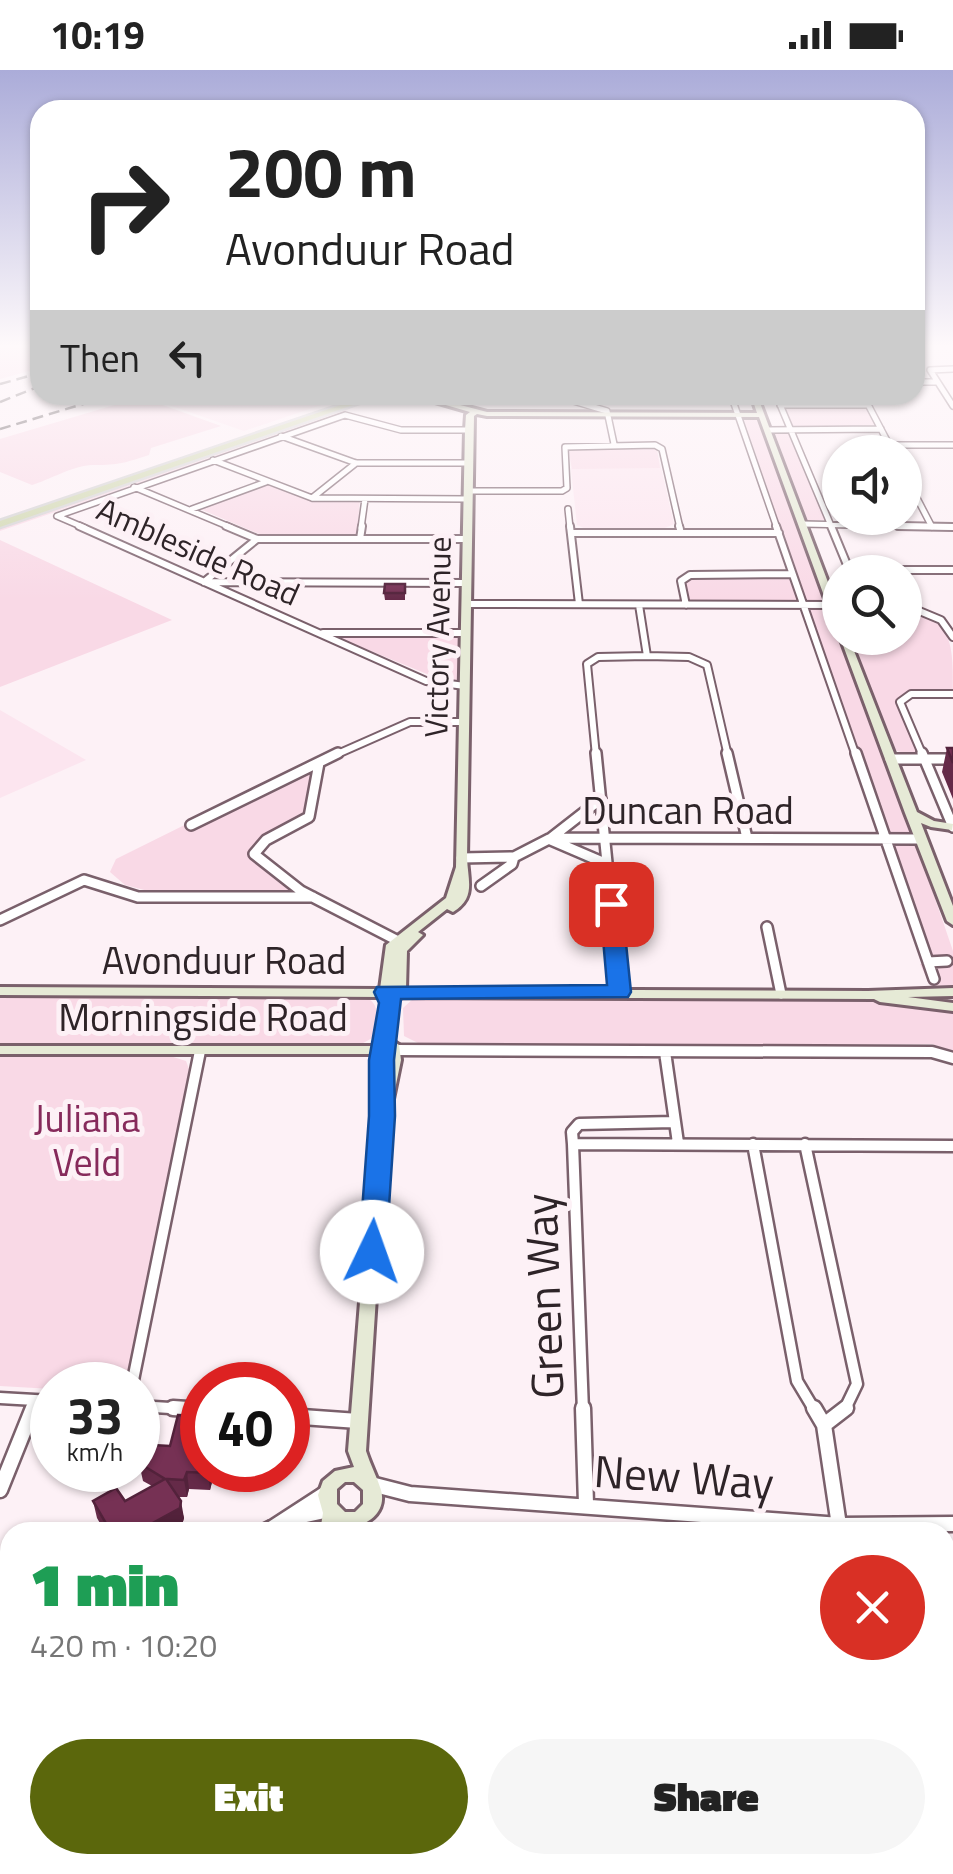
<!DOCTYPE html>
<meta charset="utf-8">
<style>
:root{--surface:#fff;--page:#f6f6f6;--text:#222;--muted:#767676;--accent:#5b670c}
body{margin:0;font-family:"Titillium Web",sans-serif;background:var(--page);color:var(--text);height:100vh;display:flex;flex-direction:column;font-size:38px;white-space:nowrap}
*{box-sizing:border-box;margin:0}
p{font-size:32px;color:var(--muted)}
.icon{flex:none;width:55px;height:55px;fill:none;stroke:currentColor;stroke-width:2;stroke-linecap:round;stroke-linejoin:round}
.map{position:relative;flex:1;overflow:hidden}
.sheet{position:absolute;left:0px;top:1452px;width:955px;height:352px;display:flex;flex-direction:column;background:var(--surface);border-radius:30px 30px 0 0;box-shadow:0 2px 8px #0004}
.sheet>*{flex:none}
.banner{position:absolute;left:30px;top:30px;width:895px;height:305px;border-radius:30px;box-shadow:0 2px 8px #0004;background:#fff;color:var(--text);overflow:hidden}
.tools{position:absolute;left:822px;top:365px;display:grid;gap:20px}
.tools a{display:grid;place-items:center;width:100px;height:100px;border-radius:50%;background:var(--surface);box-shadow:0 2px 8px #0004;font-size:50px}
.speed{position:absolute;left:30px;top:1292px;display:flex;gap:20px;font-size:50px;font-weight:700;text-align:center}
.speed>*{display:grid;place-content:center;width:130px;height:130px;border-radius:50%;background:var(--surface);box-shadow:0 2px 8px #0004;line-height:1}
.speed small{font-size:25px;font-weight:400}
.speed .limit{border:15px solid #d22;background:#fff;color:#111}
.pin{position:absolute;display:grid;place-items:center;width:85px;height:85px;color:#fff;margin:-42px;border-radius:20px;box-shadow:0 5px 15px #0006}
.me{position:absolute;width:110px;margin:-55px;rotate:3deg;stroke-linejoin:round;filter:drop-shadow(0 0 8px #0008)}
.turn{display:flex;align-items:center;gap:35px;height:210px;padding:0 30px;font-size:45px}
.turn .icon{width:130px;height:130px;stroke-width:2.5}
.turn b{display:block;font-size:70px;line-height:85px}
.then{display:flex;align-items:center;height:95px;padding:0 30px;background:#0003;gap:20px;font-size:38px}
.round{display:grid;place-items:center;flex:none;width:105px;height:105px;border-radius:52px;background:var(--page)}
.headline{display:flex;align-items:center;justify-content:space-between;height:170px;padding:0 30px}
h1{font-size:60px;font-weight:800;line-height:75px;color:#1e9e55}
.cta{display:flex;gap:20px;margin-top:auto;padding:20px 30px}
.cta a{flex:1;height:115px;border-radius:60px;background:var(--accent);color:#fff;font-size:40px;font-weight:800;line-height:115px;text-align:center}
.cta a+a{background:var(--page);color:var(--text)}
.status{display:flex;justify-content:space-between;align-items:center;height:70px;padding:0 50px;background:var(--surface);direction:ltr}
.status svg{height:28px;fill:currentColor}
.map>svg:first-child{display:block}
</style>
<div class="status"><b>10:19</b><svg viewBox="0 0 49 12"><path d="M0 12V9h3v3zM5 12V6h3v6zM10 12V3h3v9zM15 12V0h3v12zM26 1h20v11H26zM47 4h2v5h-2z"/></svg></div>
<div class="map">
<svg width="953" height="1804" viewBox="0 0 953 1804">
<rect width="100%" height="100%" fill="#fdf1f6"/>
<path fill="#fce5ef" d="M154 325H351L244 361 160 332 165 329Z
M580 376H648L657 380 674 454 658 461H590L577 455 569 381Z
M0 640 86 690 0 728Z"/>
<path fill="#f9d9e6" d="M0 278H40V298L0 309Z
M148 325 163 329 157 333 221 356 151 378 149 385C124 393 119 395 94 395 76 394 49 410 32 415L0 402V369Z
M350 336 352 337 344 342 0 461V457Z
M784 337H868L877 355 798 357 792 355Z
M753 346 759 348 823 531 805 530 743 347Z
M784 360 789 363 825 450H807L772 362Z
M648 376 657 380 660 398 572 399 569 381 580 377Z
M267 414 306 428 360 430 357 464 264 466 200 439Z
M0 470 172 550 0 617Z
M791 506 799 529 788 532H694L688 529 684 508Z
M905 534C953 554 953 571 953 621H915L898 629 917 682 911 685 894 680 852 568H905Z
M814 536 830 539 912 761C904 766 893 766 885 760L809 539Z
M457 564 462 567 458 611 449 613 334 566Z
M310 701 315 704 305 745 266 766 252 780 298 821 295 823 152 822 125 815 110 802 116 789 249 723Z
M891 772 917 776 953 881V916L931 917 920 894H934Z
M0 924 359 925C383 931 376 947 374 967L356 977 0 976Z
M727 925 855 929 953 939V981L932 974 426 977 404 966 403 938 414 928 424 926Z
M0 985H167L186 991 189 999 129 1306 116 1315H52V1319L0 1316Z"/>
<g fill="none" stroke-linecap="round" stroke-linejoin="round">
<defs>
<path id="street-far4" d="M953 299 930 300 953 336
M915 312H936
M553 325 607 341 614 374
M731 325 777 458
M776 325 832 458
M863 325 893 382
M780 335H867
M768 360 881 359
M281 366 356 393H469
M890 375H953
M213 390 312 428 468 429
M905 405 932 457
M134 417 232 458
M469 421H562L567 418 565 377 655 375 662 379 680 458
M312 428 356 393
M192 439 266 412
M568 439 570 458
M803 454 953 457
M85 458 57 446 345 345 401 360H469
M361 458 365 429"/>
<path id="street-far3" d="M79 456 426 611 465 616
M226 456 257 469H468
M570 456 579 534
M679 456 681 463
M776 456 856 686
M831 456 850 502
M898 456 953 457
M572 463H779
M360 469 362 456
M849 500H953
M204 512 257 469
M211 512 467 513
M467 534 832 535
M686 535 681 511 690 505 792 504
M905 535 941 550 953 567
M323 563H465
M647 586 689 587 707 595 728 686
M333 686 410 652H464
M596 686 587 594 598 587 647 586 639 535
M923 686 900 632 911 624H953"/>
<path id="street-far2" d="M596 683 620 922
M727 683 747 768
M856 683 934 909
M922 683 953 757
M890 689H953
M319 693 309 747 266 770 254 784 301 821 402 873
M191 755 338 683
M551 768 601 729
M551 770 607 794
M461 788 514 787 549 769 560 768 920 769
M481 816 512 794 514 787
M0 850 84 810 138 827H313
M767 857 781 924
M928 892 947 891"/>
<path id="street-far1" d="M394 980 932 982 953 988
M665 982 678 1073
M573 1074 572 1062 579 1054 674 1052
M753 1074 797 1311 815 1341
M805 1074 857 1314 844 1341
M132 1315 200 981
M0 1328 52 1331
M138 1336 202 1340
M32 1341 36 1331
M583 1341 573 1074 953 1076"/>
<path id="street" d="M173 1338 202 1340
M583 1338 586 1434
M814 1338 824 1355 840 1462
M288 1346 358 1351
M824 1355 846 1338
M371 1414 410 1424 840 1455 953 1454
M0 1420 33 1338
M297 1447 329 1440
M266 1462 326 1423
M0 1617 10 1612
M873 1795 874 1804
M943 1795 944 1804
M584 1804 585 1795"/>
<path id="secondary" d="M411 325H422L487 342 757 343 751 325H757L840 544V559L835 556 759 347 487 346 477 344 474 346 467 788C468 811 476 828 453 842L447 839 418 862 423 865 407 881 406 919 868 921 953 918V926L908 927 953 933V941L880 932 874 929 403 927 396 930 397 933 393 971 399 975 401 990 391 1039 388 1042 366 1381C370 1394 377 1407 381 1420 388 1446 360 1461 339 1455L338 1462H320L323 1443 318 1425 323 1411 335 1401 354 1397 348 1381 375 1046 372 1024 378 984H0V976H379L385 933 382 927 0 925V917L380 919 386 875 446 828 456 797 465 360 466 345 470 342ZM345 1412H354L363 1420V1434L355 1442H345L337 1434V1419Z
M840 567 849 568 917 742 934 751 953 754 952 760 931 757 921 753 953 836V855L947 851 905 743Z
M269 1452 286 1457 289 1462H261L260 1460 263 1455Z
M256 1795H278L277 1804H255Z
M280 1795H302L301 1804H279Z"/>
<path id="primary" d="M370 325H382L0 457V451Z"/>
</defs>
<use href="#street-far4" stroke="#7a606b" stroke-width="8"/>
<use href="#street-far3" stroke="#7a606b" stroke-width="10"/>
<use href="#street-far2" stroke="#7a606b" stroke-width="14"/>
<use href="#street-far1" stroke="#7a606b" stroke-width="15"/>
<use href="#street" stroke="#7a606b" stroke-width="19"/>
<use href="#secondary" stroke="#7a606b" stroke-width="6"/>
<use href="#primary" stroke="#d5d3d4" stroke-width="5"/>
<use href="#street-far4" stroke="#fff" stroke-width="5"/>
<use href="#street-far3" stroke="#fff" stroke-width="6"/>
<use href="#street-far2" stroke="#fff" stroke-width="9"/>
<use href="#street-far1" stroke="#fff" stroke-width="10"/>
<use href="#street" stroke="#fff" stroke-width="14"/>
<use href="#secondary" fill="#e6ead6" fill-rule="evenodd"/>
<use href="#primary" fill="#ced6ad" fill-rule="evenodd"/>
<path stroke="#5a5054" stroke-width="2.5" stroke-dasharray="11 6" stroke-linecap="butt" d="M0 314 40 303
M0 332 40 316
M0 359 113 325"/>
</g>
<path fill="#652a48" d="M405 514V530H385L384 523Z
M947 678H953V729L942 702Z
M170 1376 202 1400H215L210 1420 189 1419 187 1427H178L184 1448 182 1455 170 1462H105L97 1448 93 1431H125L152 1416 143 1411 139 1393Z"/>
<path fill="#53223b" d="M208 1400H215L210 1420 208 1403Z
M187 1402 189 1419 187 1427 184 1410Z
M181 1431 184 1448 182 1455 170 1462H140V1460Z"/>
<path fill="#763154" stroke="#53223b" stroke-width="2.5" d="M385 514H405V523H384Z
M947 678H953V693Z
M178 1345 200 1346 202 1350V1400H208V1403L187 1402 184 1410 166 1409 181 1431 180 1438 140 1460 141 1462H111L93 1431 116 1418 125 1431 165 1409 139 1393 143 1383 153 1375 170 1376Z"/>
<linearGradient id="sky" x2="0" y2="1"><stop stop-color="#abacd9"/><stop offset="0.52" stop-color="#fef9fb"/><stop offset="1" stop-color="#fef9fb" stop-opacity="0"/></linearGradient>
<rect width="953" height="530" fill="url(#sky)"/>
<path fill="#1a73e8" stroke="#114b97" stroke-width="2.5" d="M611 827 622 834 631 922 628 927 401 929 394 990 395 1046 386 1182 382 1189H363L359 1182 369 1046V990L379 933 374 922 377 917 607 915 600 834Z"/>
<g text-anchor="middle" stroke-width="10" stroke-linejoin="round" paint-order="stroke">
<g font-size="32" fill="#2e2428" stroke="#fdf1f6">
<text transform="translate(198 482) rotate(24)" y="11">Ambleside Road</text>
<text transform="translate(438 567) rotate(-89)" y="11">Victory Avenue</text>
</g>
<g font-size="38" fill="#2e2428" stroke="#fdf1f6">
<text x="688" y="754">Duncan Road</text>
<text x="224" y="904">Avonduur Road</text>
<text x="203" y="961">Morningside Road</text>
</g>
<g font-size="38" fill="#862a5b" stroke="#fdf1f6">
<text x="87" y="1062">Juliana<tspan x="87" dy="44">Veld</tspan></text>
</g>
<g font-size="45" fill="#2e2428" stroke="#fdf1f6">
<text transform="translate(544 1226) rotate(-92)" y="16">Green Way</text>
<text transform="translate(684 1407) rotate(4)" y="16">New Way</text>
</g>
</g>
</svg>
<div class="tools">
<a><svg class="icon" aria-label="sound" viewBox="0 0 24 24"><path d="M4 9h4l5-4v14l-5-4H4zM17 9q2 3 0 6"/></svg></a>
<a><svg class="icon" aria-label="search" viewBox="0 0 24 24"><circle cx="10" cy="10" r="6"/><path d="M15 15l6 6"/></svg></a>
</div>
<div class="speed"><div>33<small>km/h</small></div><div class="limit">40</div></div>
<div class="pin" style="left:611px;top:834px;background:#d93025"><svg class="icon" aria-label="arrive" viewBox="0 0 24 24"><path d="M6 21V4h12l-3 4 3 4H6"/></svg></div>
<svg class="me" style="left:372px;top:1182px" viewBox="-20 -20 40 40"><circle r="19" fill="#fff"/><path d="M0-13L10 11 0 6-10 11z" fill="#1a73e8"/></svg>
<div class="banner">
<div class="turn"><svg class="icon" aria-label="right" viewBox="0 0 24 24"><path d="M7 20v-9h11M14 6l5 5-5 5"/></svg><div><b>200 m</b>Avonduur Road</div></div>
<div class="then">Then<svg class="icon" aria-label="left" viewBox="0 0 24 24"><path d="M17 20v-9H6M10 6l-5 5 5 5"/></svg></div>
</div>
<section class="sheet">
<div class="headline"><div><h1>1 min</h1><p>420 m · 10:20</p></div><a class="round" style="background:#d93025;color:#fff"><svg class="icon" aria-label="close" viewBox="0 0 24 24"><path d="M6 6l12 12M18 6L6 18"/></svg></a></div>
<div class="cta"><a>Exit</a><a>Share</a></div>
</section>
</div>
